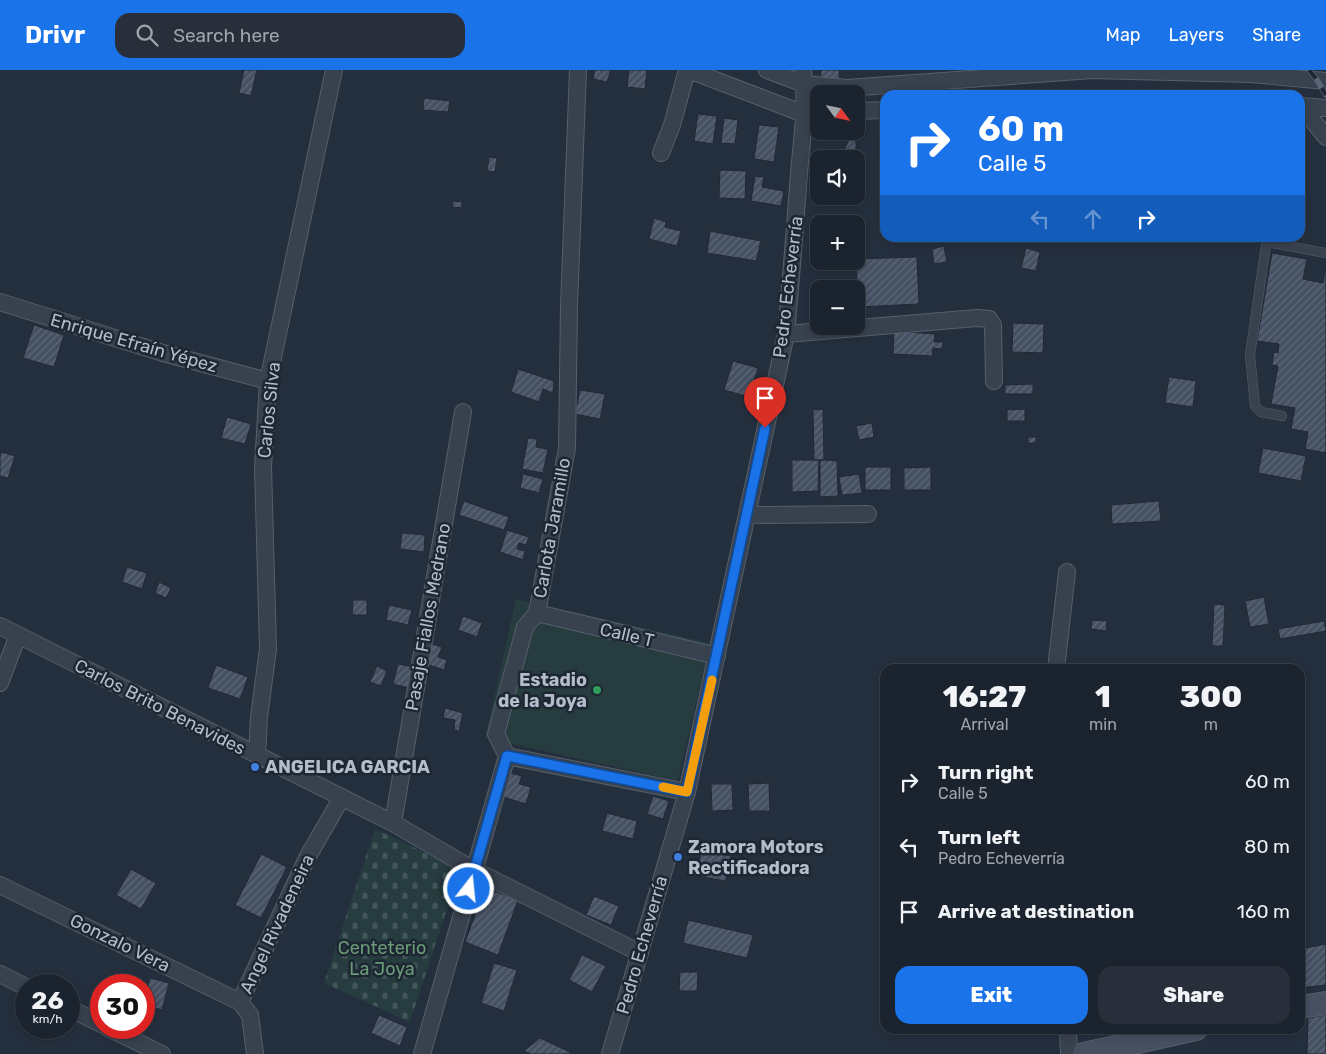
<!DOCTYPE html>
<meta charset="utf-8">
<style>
:root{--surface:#1b232e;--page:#282f3a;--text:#f1f3f6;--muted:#a0a4aa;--line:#39404a;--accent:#1a73e8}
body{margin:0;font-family:Rubik,sans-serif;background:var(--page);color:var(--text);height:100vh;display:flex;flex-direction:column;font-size:19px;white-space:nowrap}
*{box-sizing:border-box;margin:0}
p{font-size:16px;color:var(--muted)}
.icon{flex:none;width:28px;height:28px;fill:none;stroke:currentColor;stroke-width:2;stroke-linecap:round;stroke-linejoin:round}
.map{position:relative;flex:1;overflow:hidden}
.drawer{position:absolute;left:880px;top:594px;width:425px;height:370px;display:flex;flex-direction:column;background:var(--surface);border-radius:15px;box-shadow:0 2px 8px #0003,0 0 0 1px var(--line)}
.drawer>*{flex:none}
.guide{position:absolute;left:880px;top:20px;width:425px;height:152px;border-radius:15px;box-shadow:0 2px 8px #0003,0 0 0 1px var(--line);background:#1a73e8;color:#fff;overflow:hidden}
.needle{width:32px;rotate:123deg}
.fabs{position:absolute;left:810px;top:15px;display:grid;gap:10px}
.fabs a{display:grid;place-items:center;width:55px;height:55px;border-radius:10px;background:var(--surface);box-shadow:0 2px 8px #0003,0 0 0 1px var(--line);font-size:25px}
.speed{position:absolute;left:15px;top:904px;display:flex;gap:10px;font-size:25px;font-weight:700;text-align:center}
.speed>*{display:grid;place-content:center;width:65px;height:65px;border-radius:50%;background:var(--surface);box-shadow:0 2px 8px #0003,0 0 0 1px var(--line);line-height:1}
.speed small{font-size:12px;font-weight:400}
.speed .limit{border:8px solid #d22;background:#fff;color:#111}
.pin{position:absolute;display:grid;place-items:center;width:42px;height:42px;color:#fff;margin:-51px -21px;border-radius:50% 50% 50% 0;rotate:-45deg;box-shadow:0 0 5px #0007}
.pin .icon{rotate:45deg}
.me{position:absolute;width:55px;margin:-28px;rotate:16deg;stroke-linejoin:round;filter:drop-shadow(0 0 4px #0008)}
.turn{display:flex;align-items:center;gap:18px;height:105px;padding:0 15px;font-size:22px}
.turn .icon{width:65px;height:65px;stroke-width:2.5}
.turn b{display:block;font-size:35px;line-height:42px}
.lanes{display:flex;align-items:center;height:48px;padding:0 15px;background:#0003;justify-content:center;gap:25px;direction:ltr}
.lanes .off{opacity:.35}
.eta{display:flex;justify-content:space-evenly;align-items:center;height:85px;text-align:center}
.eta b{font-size:30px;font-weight:800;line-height:35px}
.button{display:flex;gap:10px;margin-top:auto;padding:10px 15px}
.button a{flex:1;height:58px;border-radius:15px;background:var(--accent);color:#fff;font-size:20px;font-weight:800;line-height:58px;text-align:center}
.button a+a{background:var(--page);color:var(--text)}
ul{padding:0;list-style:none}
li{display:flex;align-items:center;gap:15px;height:65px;padding:0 15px}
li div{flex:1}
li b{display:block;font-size:19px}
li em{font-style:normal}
header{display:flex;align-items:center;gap:30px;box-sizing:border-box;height:70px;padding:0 25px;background:var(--accent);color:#fff}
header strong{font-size:24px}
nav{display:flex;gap:28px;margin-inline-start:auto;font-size:18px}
.search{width:350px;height:45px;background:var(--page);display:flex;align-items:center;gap:12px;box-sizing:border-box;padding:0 18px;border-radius:15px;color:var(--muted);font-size:19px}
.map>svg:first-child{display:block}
</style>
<header>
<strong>Drivr</strong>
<div class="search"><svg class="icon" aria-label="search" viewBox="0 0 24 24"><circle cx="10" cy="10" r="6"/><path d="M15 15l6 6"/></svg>Search here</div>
<nav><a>Map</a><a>Layers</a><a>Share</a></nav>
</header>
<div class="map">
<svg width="1326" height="984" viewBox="0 0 1326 984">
<defs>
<pattern id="cemetery-stones" width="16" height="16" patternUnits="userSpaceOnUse" patternTransform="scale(1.25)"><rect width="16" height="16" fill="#263c3f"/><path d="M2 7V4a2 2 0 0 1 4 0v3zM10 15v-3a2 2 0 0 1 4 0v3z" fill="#435659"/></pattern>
<pattern id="building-hatch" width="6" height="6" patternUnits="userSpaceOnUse" patternTransform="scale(1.25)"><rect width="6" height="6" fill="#455162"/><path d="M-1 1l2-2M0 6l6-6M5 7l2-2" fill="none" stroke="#5d6877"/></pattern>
</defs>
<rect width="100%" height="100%" fill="#242f3e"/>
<path fill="url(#cemetery-stones)" d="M375 759 460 799 410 952 324 913Z"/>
<path fill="#263c3f" d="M516 529 710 573 678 711 485 668Z"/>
<path fill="url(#building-hatch)" stroke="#1f2835" d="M244 0H257L251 26 239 23Z
M595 0H611L607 12 593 9Z
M629 0H647L645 19 627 17Z
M821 0H839L840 12 821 13Z
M424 28 450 31 448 42 423 40Z
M698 44 717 46 713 74 694 71Z
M724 48 738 50 735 74 721 73Z
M759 55 779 57 774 92 754 89Z
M853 61H856V89H840Z
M489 87 497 88 495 102 487 101Z
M720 100 746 101 745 129 719 128Z
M755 106 764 107 762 117 784 121 781 136 751 131Z
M453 131 462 132V138L452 137Z
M654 148 666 152 665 157 681 161 677 176 649 169Z
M710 161 761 171 756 191 707 183Z
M944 176 947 192 934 194 932 179Z
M1026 178 1040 182 1036 201 1021 198Z
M1272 183 1307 189 1303 209 1323 213 1326 194V383L1305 379 1308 362 1291 359 1295 338 1271 334 1278 296 1272 295 1274 282 1278 283 1279 274 1257 271Z
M917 187 919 234 858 237 856 189Z
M1013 253 1044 254 1043 283 1012 282Z
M34 255 64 265 54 297 23 288Z
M894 261 935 264 934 272H943L942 279 933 278 932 286 893 284Z
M733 291 758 298 749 327 724 320Z
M518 299 554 311 553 323 543 319 539 332 511 322Z
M1169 307 1196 311 1193 337 1165 333Z
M1033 314V324H1005V315Z
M580 320 605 324 600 349 575 344Z
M823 339 824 390H814L813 340Z
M1025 339V351H1007V340Z
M227 347 251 354 245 374 221 368Z
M872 353 874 367 859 370 856 356Z
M1028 367H1036V373H1028Z
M528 368 537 369 536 377 548 379 543 403 522 399Z
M1263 378 1306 386 1301 411 1258 403Z
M1 382 15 386 8 408 0 406V386Z
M792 390H819L818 421 792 422Z
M824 390 837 391 838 426 820 427V391Z
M865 397H891V420H865Z
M931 397V420H904V398Z
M523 404 543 409 539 423 520 418Z
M859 404 862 423 842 425 839 407Z
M464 431 509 447 504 460 459 445Z
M1159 431 1161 451 1112 454 1111 435Z
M507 460 529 467 526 475 519 473 517 479 525 481 523 490 500 482Z
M402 463 425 465 424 482 400 479Z
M127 497 147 503 142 519 122 512Z
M159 512 171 518 166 528 155 523Z
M1264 527 1269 554 1250 557 1245 531Z
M353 530H367V545H352Z
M1214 534 1225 535 1223 576H1212Z
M389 535 412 540 408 555 386 550Z
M463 546 482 553 477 567 458 560Z
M1092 550 1107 551 1106 561 1091 559Z
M1324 551 1326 561 1280 569 1278 559Z
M432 574 442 577 438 587 447 590 444 600 426 594Z
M398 594 414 597 409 618 393 614Z
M216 595 248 607 240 629 208 618Z
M377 596 387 601 381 616 370 612Z
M445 638 463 643 459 661 454 660 455 650 443 648Z
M510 703 522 706 519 714 531 717 526 734 503 727Z
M769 713 770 741H749L748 714Z
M711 714H732L733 740 712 741Z
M653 726 669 731 663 749 647 744Z
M607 743 637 751 633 769 602 761Z
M701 781 731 786 726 811 697 806Z
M261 784 287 797 261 848 235 835Z
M131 799 156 813 141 839 116 825Z
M485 818 518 830 498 885 465 872Z
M594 826 619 836 611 855 586 845Z
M688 850 753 865 747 888 683 873Z
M1303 860 1305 878 1300 879V861Z
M1326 874V915L1300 918V879Z
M582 885 606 896 592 922 569 910Z
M494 893 517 900 504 941 481 933Z
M680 902H698L697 921H679Z
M150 908 169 913 162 940 144 935V931Z
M379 945 407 957 400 976 371 963Z
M1326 945V984H1307L1308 948Z
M540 968 570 982 569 984H531L524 981Z"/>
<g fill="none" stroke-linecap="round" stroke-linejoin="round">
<defs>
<path id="lane" d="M1267 168 1250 285 1255 336 1261 342 1282 346
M1266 172 1326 183"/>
<path id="street" d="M689 0 804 44 819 43
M767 0 804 14 847 18 1092 0 1251 4 1326 11
M1300 35 1326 67
M1300 36 1326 38
M856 41 885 40
M661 83 672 55 687 0
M0 232 163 283 268 311
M786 264 977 248 989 249 993 255 994 311
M747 445 868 444
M537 543 717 586
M0 556 393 753 474 800 640 883
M1056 599 1067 502
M0 613 18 565
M257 685 259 647 268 579 263 397 268 311 334 0
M507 686 687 722
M393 753 463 342
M0 815 240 932 250 945 255 984
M0 904 26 917
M240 932 307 788 342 727
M69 938 101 954
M108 958 162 984
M1068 959 1069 984
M422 984 507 686 496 664 525 557 537 543 567 378 569 236 578 0
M610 984 687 722 786 264C791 210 795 157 799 103 802 69 807 34 803 0"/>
<path id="secondary" d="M1300 937 1326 933
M1084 984 1196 959"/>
</defs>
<use href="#lane" stroke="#565f6c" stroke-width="10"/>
<use href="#street" stroke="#565f6c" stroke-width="18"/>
<use href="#secondary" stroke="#565f6c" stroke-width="24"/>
<use href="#lane" stroke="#38414e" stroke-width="9"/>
<use href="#street" stroke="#38414e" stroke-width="16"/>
<use href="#secondary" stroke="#465061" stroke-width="22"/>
<defs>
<path id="rail" d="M1309 0 1317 10 1326 25"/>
</defs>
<use href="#rail" stroke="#5a6575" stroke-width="5.5"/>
<use href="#rail" stroke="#1d2633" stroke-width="4" stroke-dasharray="11" stroke-linecap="butt"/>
</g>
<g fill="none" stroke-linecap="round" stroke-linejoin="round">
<defs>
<path id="route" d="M469 819 507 686 687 722 765 358"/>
</defs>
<use href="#route" stroke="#114b97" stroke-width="12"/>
<use href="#route" stroke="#1a73e8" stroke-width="9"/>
<path stroke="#f59e0b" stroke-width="9" d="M663 717 687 722 712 610"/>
</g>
<circle fill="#2e9e5b" stroke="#1d2633" stroke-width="2" cx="597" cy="620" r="5"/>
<g fill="#3f7fe0" stroke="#1d2633" stroke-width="2">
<circle cx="255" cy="697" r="5"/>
<circle cx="678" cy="787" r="5"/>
</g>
<g text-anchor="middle" stroke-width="5" stroke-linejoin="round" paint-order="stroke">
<g font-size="18" fill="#b4bcc9" stroke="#1d2633">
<text transform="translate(788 217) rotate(-83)" y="6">Pedro Echeverría</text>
<text transform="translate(134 273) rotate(16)" y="6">Enrique Efraín Yépez</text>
<text transform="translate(269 340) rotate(-84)" y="6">Carlos Silva</text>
<text transform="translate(552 458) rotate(-80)" y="6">Carlota Jaramillo</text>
<text transform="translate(428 547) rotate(-80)" y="6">Pasaje Fiallos Medrano</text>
<text transform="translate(627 565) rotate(13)" y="6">Calle T</text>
<text transform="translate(160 637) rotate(27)" y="6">Carlos Brito Benavides</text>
<text transform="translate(277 854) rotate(-65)" y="6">Angel Rivadeneira</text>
<text transform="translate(120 873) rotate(26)" y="6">Gonzalo Vera</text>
<text transform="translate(642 875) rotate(-74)" y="6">Pedro Echeverría</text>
</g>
<g font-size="18" font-weight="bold" fill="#b4bcc9" stroke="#1d2633" text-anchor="start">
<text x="587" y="616" text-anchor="end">Estadio<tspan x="587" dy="21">de la Joya</tspan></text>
<text x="265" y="703">ANGELICA GARCIA</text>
<text x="688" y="783">Zamora Motors<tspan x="688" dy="21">Rectificadora</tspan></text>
</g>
<g font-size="18" fill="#6b9a76" stroke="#1d2633">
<text x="382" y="884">Centeterio<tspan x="382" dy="21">La Joya</tspan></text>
</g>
</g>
</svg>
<div class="fabs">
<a><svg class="needle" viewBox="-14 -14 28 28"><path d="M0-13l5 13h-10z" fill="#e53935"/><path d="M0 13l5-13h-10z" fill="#a0a4aa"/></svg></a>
<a><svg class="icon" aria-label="sound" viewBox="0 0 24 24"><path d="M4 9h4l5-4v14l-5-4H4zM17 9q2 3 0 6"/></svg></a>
<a>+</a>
<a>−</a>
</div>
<div class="speed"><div>26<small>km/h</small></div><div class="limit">30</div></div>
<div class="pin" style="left:765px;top:358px;background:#d93025"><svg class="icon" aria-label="arrive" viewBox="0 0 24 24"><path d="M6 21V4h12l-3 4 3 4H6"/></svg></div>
<svg class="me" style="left:469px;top:819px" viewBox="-20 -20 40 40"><circle r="17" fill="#1a73e8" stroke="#fff" stroke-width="3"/><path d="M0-11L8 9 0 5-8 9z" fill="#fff"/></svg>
<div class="guide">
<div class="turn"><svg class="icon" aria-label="right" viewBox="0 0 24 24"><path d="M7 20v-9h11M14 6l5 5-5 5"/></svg><div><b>60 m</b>Calle 5</div></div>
<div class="lanes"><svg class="icon off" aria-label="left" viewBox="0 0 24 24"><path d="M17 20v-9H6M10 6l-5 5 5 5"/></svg><svg class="icon off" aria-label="ahead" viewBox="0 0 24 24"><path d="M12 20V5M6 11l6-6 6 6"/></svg><svg class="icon" aria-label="right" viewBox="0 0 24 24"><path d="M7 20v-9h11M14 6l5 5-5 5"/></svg></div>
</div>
<section class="drawer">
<div class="eta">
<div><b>16:27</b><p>Arrival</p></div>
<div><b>1</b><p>min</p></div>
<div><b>300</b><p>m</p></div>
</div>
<ul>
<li><svg class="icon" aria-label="right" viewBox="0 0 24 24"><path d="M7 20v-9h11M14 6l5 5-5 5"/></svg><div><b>Turn right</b><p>Calle 5</p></div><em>60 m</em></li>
<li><svg class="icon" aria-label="left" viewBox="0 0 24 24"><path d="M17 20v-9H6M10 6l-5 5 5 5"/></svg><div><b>Turn left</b><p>Pedro Echeverría</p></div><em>80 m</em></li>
<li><svg class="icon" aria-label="arrive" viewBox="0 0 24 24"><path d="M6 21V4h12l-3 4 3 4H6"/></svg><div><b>Arrive at destination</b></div><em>160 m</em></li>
</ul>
<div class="button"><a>Exit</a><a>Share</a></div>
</section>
</div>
